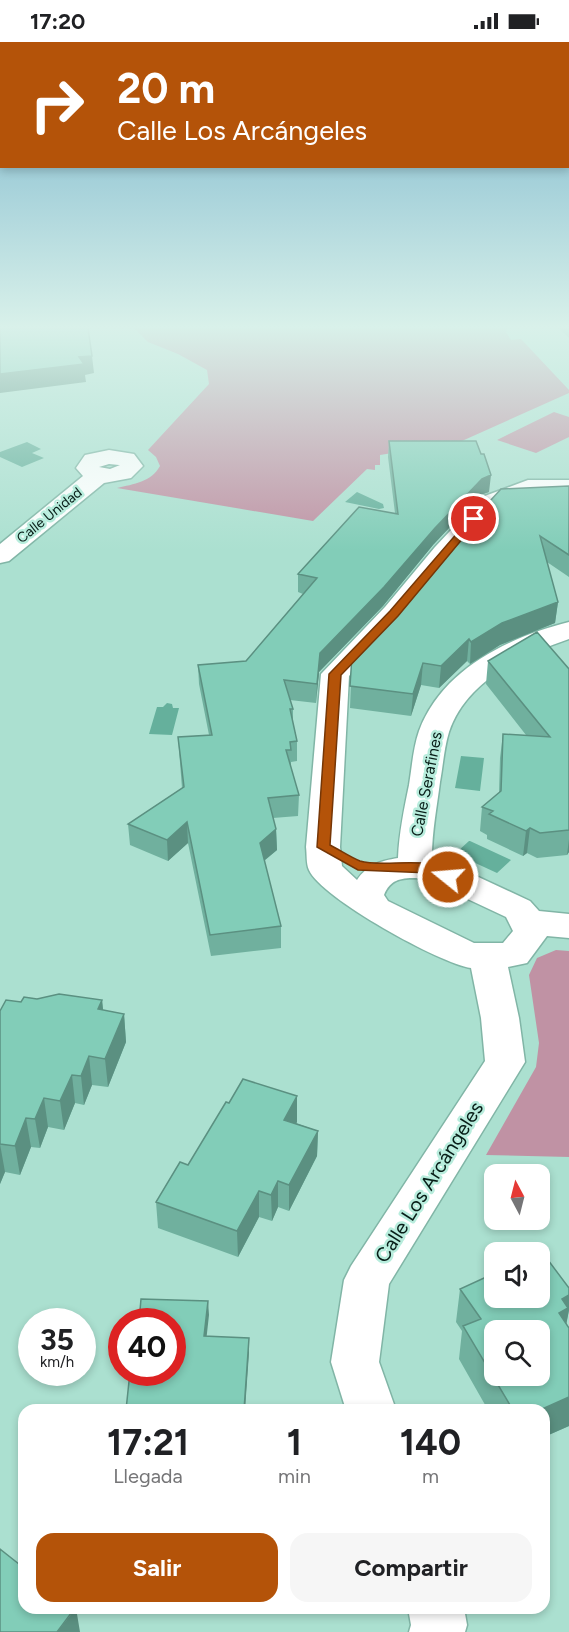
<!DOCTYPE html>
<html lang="es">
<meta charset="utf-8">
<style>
:root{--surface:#fff;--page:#f6f6f6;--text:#202124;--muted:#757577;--accent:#b45309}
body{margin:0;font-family:Figtree,sans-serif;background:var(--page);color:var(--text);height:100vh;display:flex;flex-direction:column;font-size:22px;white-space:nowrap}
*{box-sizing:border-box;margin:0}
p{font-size:20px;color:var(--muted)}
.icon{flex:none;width:33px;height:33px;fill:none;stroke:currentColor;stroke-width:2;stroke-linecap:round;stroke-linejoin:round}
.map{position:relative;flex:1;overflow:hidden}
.panel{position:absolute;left:18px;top:1362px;width:532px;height:210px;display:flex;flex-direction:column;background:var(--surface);border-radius:18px;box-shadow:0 3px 9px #0003}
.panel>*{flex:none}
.top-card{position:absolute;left:0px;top:0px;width:570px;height:126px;box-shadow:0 3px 9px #0003;background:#b45309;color:#fff;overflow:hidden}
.needle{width:39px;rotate:353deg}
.buttons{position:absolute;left:484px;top:1122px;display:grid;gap:12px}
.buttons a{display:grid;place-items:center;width:66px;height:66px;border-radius:12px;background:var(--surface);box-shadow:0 3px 9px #0003;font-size:30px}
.speed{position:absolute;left:18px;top:1266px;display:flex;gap:12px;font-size:30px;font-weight:700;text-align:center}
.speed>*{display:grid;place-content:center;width:78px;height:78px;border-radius:50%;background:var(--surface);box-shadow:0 3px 9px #0003;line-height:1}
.speed small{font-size:15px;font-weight:400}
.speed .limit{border:9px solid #d22;background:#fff;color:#111}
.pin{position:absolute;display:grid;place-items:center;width:51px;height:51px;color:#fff;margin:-26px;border:3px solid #fff;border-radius:50%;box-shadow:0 2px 6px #0007}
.me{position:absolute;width:66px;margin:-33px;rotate:287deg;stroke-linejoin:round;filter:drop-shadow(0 0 4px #0008)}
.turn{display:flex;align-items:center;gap:21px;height:126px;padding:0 18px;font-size:27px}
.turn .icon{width:78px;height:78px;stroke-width:2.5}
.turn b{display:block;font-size:42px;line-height:51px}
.eta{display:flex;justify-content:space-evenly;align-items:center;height:102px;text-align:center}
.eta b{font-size:36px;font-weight:700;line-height:42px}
.primary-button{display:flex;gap:12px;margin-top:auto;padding:12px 18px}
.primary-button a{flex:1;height:69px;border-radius:18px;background:var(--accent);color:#fff;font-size:24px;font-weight:700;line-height:69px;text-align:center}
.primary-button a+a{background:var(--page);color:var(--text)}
.status{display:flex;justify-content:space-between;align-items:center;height:42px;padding:0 30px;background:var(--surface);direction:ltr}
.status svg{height:16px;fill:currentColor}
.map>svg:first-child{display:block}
</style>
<div class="status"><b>17:20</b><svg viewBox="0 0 49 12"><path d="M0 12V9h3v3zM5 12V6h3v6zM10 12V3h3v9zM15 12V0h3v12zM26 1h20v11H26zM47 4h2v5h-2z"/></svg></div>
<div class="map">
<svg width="569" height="1590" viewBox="0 0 569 1590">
<rect width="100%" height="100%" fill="#abe0d0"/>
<path fill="#c092a4" d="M134 286H507L506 290 511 298 521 297 569 348V351L444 407 430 405 380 413V423H375V428L367 427 313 479 117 446C134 442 151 440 160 424L156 415 148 408 209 342 207 328 178 312 148 300Z
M554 370 569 375V395L536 411 497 398Z
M556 908 569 909V1115L486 1113 536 1025 539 1001 529 933 537 916Z"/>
<path fill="#65b09c" d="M27 400 41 407 32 411 44 416 22 425 0 415V410Z
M357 450 383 462 384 466 379 467 345 460Z
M167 661 172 662 173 666H179L172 693 149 692 157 665H163Z
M461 714 484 716 480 749 455 746Z
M469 799H470L511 818 497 831 471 819 458 809Z"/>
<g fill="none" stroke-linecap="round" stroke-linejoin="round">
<defs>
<path id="minor" d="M109 408 134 412 143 424 131 436 104 441 9 519 0 521V502L83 434 76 426 85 413ZM109 422 119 423H120L110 427 99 425Z
M528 438H569V452H531L498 465 453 515 403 577 349 634 340 805 342 824 357 838C367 823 380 819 398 816 399 791 404 767 409 743 412 725 413 706 419 689 442 627 509 595 569 580V597C522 613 466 639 449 690 444 706 443 724 440 740 437 765 432 789 432 814V816L444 819 530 859 539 869 569 872V896L547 894 527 921 508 925 519 976 525 1020 389 1242 379 1320 396 1368H346L331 1320 344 1238 351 1224 485 1019 481 976 471 926C441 922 321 856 309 828 306 822 307 812 306 805L321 632 385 565 435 505 482 455ZM415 836 425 837 506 875 513 889 503 901H474L388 859 384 853C390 838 400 836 415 836Z
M408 1566H464L467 1583 465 1590H409L411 1583Z"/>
</defs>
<use href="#minor" stroke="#81b5a6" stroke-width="3"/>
<use href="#minor" fill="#fff" fill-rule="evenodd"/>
</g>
<path fill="#70b09e" d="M559 286H569V296Z
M389 399 489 450 480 453 433 503 383 564 319 630 316 661 290 658 293 667V681L297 699V719L291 720V726L299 753 298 774 273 776 276 787 277 808 264 819 281 884V906L211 914 188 801 168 819 130 803 128 782 182 746 178 695 209 693 199 642 198 623 246 619 303 552 298 550V532L395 471 388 415Z
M569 444V535L547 520 558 560 555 581 500 603 470 622 467 619 439 646 421 643 411 674 350 666 352 613Z
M488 619 569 627V810L567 813 537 816 527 811 523 814 487 797V793L480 789 482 765 499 751 500 716 503 692 526 693 486 642Z
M37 957 102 958 103 968 124 972 126 1000 108 1045 92 1043 84 1063 75 1061 64 1088 48 1085 40 1106 31 1105 20 1133 5 1130 0 1142V969L21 960Z
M229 1061 297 1080 296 1081 318 1089 317 1114 289 1169 278 1165 272 1179 259 1175 238 1215 158 1186 156 1160 188 1123Z
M460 1247 569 1268 566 1282 569 1286V1384L544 1395V1368H488L459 1317 462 1289 456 1280Z"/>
<path fill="#5b9081" d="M92 314 94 331 85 333 86 340 0 351V332L79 315Z
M491 433 489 450 480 453 433 503 383 564 319 630 316 661 317 642 320 611 435 486 482 437Z
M558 560 555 581 500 603 470 622 471 600 502 581Z
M469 597 467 619 439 646 441 624Z
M423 621 421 643 411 674 413 652Z
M187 780 188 801 168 819 167 798Z
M530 786 527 811 523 814 526 789Z
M276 787 277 808 260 822V801Z
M569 797V810L567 813Z
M102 958 105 986 98 967Z
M124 972 126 1000 108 1045 105 1017Z
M89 1014 92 1043 84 1063 81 1034Z
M72 1033 75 1061 64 1088 60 1059Z
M297 1054V1080L284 1103V1078Z
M44 1056 48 1085 40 1106 35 1077Z
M26 1076 31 1105 20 1133 15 1104Z
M318 1089 317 1114 289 1169V1143Z
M0 1102 5 1130 0 1142Z
M278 1139V1165L272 1179 271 1153Z
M259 1149V1175L238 1215 237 1189Z
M569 1253V1268L566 1284 552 1304 562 1257Z
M208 1259 209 1273 205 1309 204 1294Z
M249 1296V1311L245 1368H244Z
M569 1355V1384L544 1395V1368H540Z
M76 1566 80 1590H57Z"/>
<path fill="#82cdb8" stroke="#5b9081" stroke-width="1.5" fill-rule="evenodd" d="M0 286H88L92 314 79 315 84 322 0 332Z
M389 399H476L481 412H484L491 433 482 437 435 486 384 545 320 611 317 642 284 638 293 667H290L297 699 290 700 291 708H286L299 753 268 756 276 787 260 801 281 884 210 893 187 780 167 798 128 782 184 745 178 695 212 693 198 623 246 619 317 536 298 532 359 465 398 472Z
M569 444V513L540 494 558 560 502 581 471 600 469 597 441 624 423 621 413 652 350 644 352 613 406 557 456 496 501 447Z
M537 590 569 627V788L540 791 530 786 526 789 489 772 493 769 482 765 501 749 503 692 550 695 488 619Z
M59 952 102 958 98 967 124 972 105 1017 89 1014 81 1034 72 1033 60 1059 44 1056 35 1077 26 1076 15 1104 0 1102V969L6 958 21 960 24 955 37 957Z
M243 1037 297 1054 284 1078 318 1089 289 1143 278 1139 271 1153 259 1149 237 1189 156 1160 180 1120 188 1123 226 1060 229 1061Z
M545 1214 569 1246V1253L562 1257 568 1266 559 1271 569 1286V1355L540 1368H513L463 1284 481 1277 460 1247 495 1231V1256H540V1216ZM495 1288H540V1334H495Z
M141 1257 208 1259 204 1294 249 1296 244 1368H126L130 1330H172V1280H139Z
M0 1507 24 1526V1566H75L57 1590H0Z"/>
<linearGradient id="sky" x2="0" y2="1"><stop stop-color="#73b2ca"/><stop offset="0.56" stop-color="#d9f1ea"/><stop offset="1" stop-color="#d9f1ea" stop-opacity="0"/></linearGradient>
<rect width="569" height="509" fill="url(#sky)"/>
<path fill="#b45309" stroke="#753606" stroke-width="1.5" d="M471 475 479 477 398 574 341 633 330 803C340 808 350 815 360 819 386 827 436 810 455 835L448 839 430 831 358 828 317 805 329 632 390 569Z"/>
<g text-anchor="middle" stroke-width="5" stroke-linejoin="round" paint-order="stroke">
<g font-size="14" fill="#081e18" stroke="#b8eddd">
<text transform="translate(49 473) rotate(-39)" y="5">Calle Unidad</text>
</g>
<g font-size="16" fill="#081e18" stroke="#b8eddd">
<text transform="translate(426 742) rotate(-79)" y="6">Calle Serafines</text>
</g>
<g font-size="20" fill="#081e18" stroke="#b8eddd">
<text transform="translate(429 1140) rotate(-58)" y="7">Calle Los Arcángeles</text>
</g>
</g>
</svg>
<div class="buttons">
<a><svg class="needle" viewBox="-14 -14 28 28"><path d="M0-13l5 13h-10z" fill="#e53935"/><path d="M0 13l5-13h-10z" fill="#757577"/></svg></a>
<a><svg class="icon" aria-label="sound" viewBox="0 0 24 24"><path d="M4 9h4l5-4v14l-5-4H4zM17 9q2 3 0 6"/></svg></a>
<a><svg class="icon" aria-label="search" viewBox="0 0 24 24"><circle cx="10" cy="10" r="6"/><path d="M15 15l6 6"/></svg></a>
</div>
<div class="speed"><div>35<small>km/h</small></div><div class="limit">40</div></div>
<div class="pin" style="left:474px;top:477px;background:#d93025"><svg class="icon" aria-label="arrive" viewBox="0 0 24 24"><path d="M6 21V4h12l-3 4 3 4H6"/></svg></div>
<svg class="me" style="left:448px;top:835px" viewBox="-20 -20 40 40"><circle r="17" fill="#b45309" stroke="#fff" stroke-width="3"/><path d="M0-11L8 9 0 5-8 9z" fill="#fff"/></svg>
<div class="top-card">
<div class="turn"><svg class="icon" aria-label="right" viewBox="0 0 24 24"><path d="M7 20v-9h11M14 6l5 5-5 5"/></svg><div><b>20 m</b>Calle Los Arcángeles</div></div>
</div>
<section class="panel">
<div class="eta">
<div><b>17:21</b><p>Llegada</p></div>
<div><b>1</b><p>min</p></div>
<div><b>140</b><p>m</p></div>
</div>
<div class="primary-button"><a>Salir</a><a>Compartir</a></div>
</section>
</div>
